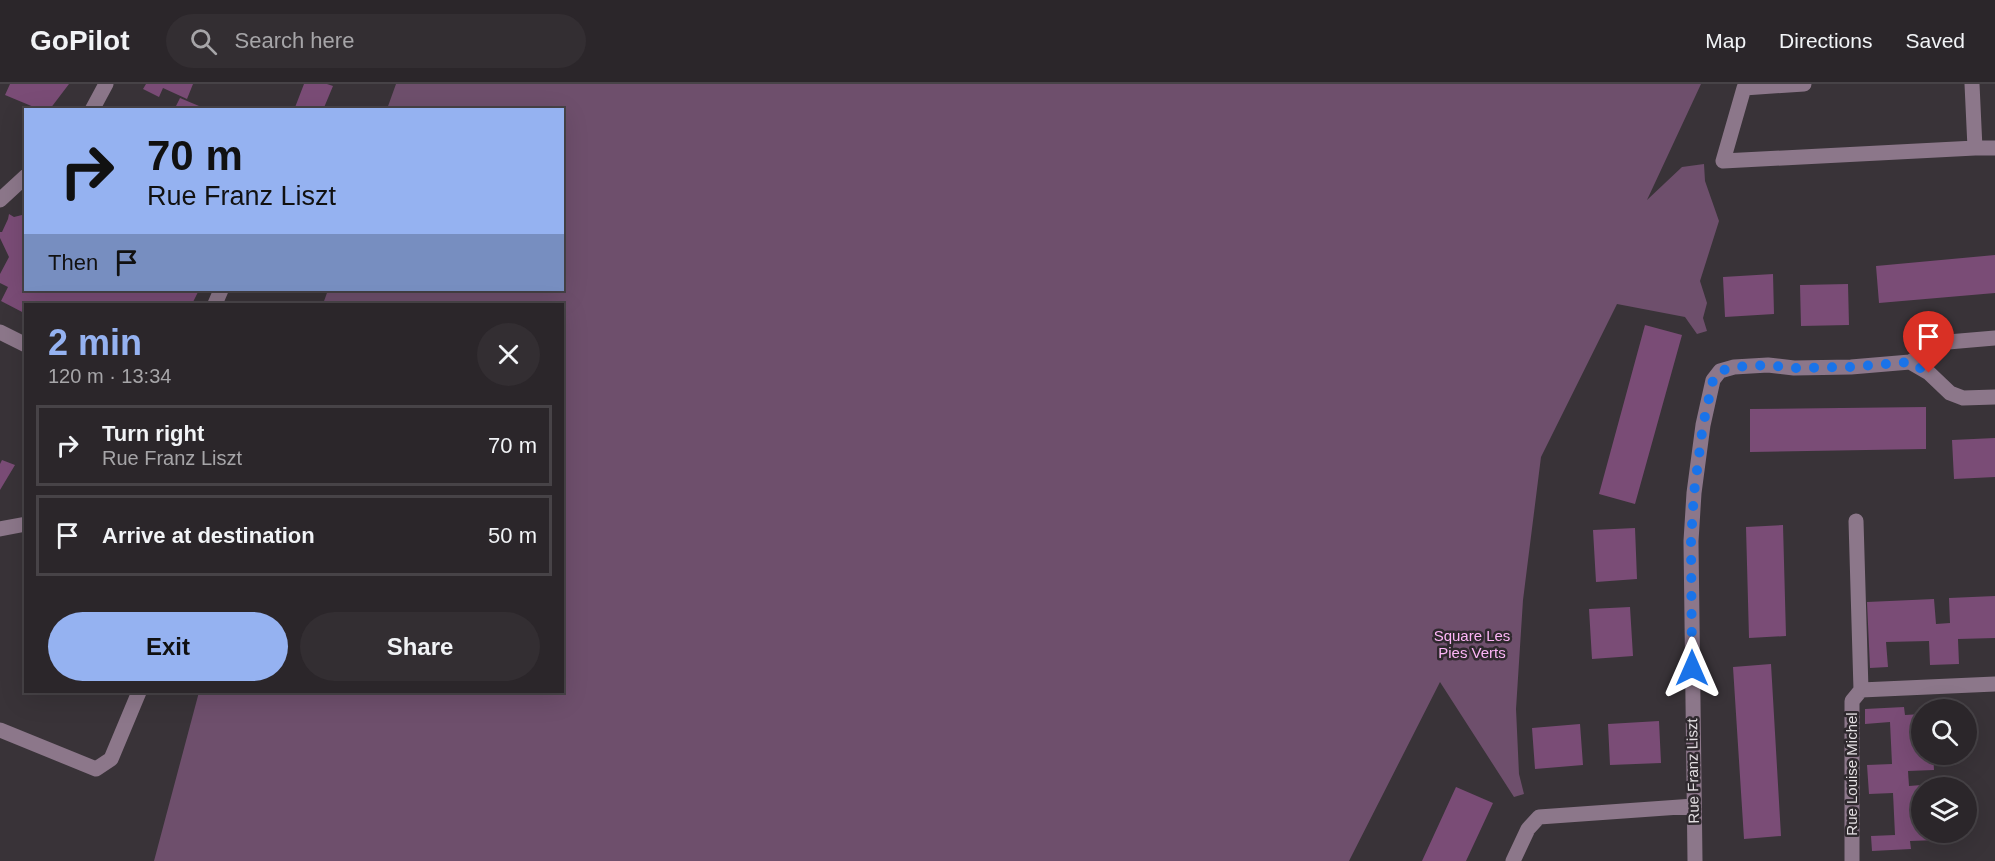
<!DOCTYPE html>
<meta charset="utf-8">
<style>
:root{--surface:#2b262a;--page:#332e32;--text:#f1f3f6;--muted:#a6a5a8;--line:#474347;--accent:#95b2f1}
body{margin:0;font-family:Helvetica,sans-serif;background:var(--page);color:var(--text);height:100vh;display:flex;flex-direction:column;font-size:22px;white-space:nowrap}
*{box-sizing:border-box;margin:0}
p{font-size:20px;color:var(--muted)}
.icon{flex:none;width:33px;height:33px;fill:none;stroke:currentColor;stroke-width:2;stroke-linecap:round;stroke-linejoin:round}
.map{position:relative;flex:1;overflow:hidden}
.sheet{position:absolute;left:24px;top:219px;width:540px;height:390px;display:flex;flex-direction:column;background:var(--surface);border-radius:0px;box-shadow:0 6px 24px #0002,0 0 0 2px var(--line)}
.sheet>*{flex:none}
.banner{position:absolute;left:24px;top:24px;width:540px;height:183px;border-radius:0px;box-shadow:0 6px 24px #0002,0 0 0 2px var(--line);background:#95b2f1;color:#111;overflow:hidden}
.controls{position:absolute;left:1911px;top:615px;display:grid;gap:12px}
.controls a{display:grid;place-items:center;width:66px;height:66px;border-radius:50%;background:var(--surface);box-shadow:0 6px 24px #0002,0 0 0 2px var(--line);font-size:30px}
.pin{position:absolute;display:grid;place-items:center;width:51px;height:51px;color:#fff;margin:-62px -26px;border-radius:50% 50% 50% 0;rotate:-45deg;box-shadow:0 0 6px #0007}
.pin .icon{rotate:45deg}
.me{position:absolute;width:66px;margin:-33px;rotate:0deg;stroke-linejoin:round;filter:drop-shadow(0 0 4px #0008)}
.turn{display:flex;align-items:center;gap:21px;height:126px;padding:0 24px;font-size:27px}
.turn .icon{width:78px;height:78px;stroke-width:2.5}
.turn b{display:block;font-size:42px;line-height:51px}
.then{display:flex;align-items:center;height:57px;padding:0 24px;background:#0003;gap:12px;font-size:22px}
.round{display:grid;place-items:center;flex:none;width:63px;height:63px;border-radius:32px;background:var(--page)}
.head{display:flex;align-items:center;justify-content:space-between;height:102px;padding:0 24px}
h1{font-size:36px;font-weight:700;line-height:45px;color:var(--accent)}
.primary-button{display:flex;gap:12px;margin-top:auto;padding:12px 24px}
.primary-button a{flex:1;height:69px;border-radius:36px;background:var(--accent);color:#111;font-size:24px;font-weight:700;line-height:69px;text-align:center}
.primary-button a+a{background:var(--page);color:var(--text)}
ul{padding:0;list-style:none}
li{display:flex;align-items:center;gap:18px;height:81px;margin:0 12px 9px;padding:0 12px;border:3px solid var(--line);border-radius:0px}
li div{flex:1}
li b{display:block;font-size:22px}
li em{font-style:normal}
header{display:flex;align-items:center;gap:36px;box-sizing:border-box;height:84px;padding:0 30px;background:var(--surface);border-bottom:2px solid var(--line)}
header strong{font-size:28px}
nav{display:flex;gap:33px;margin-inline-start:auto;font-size:21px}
.search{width:420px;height:54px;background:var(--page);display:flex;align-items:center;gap:15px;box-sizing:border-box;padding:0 21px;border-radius:33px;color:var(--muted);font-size:22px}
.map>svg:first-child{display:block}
</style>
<header>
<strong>GoPilot</strong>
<div class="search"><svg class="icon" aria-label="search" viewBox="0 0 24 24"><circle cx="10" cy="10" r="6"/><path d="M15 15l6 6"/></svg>Search here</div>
<nav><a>Map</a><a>Directions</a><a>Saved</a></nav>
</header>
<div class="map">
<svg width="1995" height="777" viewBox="0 0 1995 777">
<rect width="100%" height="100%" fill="#393338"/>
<path fill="#6e4f6c" d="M396 0H1701L1647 116 1682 83 1704 80 1705 97 1719 137 1700 197 1707 219 1703 234 1707 247 1697 250 1685 233 1617 220 1541 373 1523 516 1516 625 1519 690 1524 710 1514 713 1440 598 1349 777H154L199 608H562V220H323L328 206H562V26L387 25Z"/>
<path fill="#7a4c76" d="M10 0H69L50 25 46 26H41L5 11Z
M146 0H193L187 15 163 4 159 13 143 5Z
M304 0H327L333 2 323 26H294Z
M180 14 199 22 197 26H174Z
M9 130 14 133 26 130V206H199L193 218 197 220H26V230L1 217 8 203 0 199V190L9 173 0 154V148H2L8 135Z
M1995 171V209L1879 219 1876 182Z
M1773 190 1774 230 1725 233 1723 193Z
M1848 200 1849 241 1801 242 1800 201Z
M1645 241 1682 251 1635 420 1599 410Z
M1926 323V365L1750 368V325Z
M1995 354V393L1954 395 1952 356Z
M2 376 15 381 0 406V380Z
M1783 441 1786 552 1749 554 1746 443Z
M1635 444 1637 495 1596 498 1593 446Z
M1995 512V554L1958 555 1959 580 1930 581 1929 557 1886 558 1888 583 1870 584 1867 518 1934 515 1936 540 1950 539 1949 514Z
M1630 523 1633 572 1592 575 1589 525Z
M1771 580 1781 752 1744 755 1733 583Z
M1904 623 1905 631 1922 630V670H1933L1934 686 1908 687 1909 702 1934 700V704H1922V748H1936L1937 756 1910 757 1911 765 1872 767 1871 752 1895 751 1893 709 1869 710 1867 681 1892 680 1890 638 1865 640V625Z
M1659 637 1661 679 1610 681 1608 640Z
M1580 640 1583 681 1535 685 1532 644Z
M1456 703 1493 719 1466 777H1422Z"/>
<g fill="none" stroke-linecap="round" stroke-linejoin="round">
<path stroke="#8c778a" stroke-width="15" d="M1804 0 1744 4 1723 77 1975 64H1995
M1972 0 1975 64
M92 26 106 0
M0 116 26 92
M215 220 221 206
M0 248 26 261
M1910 278 1929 289 1950 309 1963 314 1995 313
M1856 437 1861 606 1995 600
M0 445 26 440
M0 646 96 685 111 675 139 608
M1513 777 1528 745 1539 733 1694 722
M1695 777 1691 457 1694 409 1703 341 1713 296 1720 287 1734 283 1768 281 1794 284 1851 283 1910 278 1948 258 1995 254
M1852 777V617L1861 606"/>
</g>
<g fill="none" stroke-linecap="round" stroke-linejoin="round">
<path stroke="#1a73e8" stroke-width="10" stroke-dasharray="0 18" d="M1692 584 1691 457 1694 409 1703 341 1713 296 1720 287 1734 283 1768 281 1794 284 1851 283 1910 278 1929 289"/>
</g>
<g text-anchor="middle" stroke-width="5" stroke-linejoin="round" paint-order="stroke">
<g font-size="15" fill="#fdb6f7" stroke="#2f292e">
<text x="1472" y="557">Square Les<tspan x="1472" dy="17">Pies Verts</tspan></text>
</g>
<g font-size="15" fill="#e3dfe2" stroke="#2f292e">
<text transform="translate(1693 687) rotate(-91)" y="5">Rue Franz Liszt</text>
<text transform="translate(1852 690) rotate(-90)" y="5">Rue Louise Michel</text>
</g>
</g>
</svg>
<div class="controls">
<a><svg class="icon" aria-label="search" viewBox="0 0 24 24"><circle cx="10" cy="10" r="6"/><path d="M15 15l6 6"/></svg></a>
<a><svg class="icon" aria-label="layers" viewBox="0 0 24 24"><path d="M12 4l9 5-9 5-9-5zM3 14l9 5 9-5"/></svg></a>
</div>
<div class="pin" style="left:1929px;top:289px;background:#d93025"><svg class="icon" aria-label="arrive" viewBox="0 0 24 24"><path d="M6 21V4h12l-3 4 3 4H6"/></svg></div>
<svg class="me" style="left:1692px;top:584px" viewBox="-20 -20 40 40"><path d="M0-17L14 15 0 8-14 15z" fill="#1a73e8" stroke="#fff" stroke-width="4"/></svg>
<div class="banner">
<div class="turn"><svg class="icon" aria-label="right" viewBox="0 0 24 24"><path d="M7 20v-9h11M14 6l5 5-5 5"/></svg><div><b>70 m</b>Rue Franz Liszt</div></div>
<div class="then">Then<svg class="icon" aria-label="arrive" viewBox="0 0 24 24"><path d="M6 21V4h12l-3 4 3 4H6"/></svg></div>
</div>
<section class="sheet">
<div class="head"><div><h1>2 min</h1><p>120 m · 13:34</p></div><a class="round"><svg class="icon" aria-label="close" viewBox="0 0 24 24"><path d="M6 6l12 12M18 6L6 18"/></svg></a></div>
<ul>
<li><svg class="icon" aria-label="right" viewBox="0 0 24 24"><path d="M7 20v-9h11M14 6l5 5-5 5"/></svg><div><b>Turn right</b><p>Rue Franz Liszt</p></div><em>70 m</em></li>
<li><svg class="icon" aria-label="arrive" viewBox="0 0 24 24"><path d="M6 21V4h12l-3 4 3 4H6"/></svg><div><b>Arrive at destination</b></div><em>50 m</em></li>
</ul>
<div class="primary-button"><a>Exit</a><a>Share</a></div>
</section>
</div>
